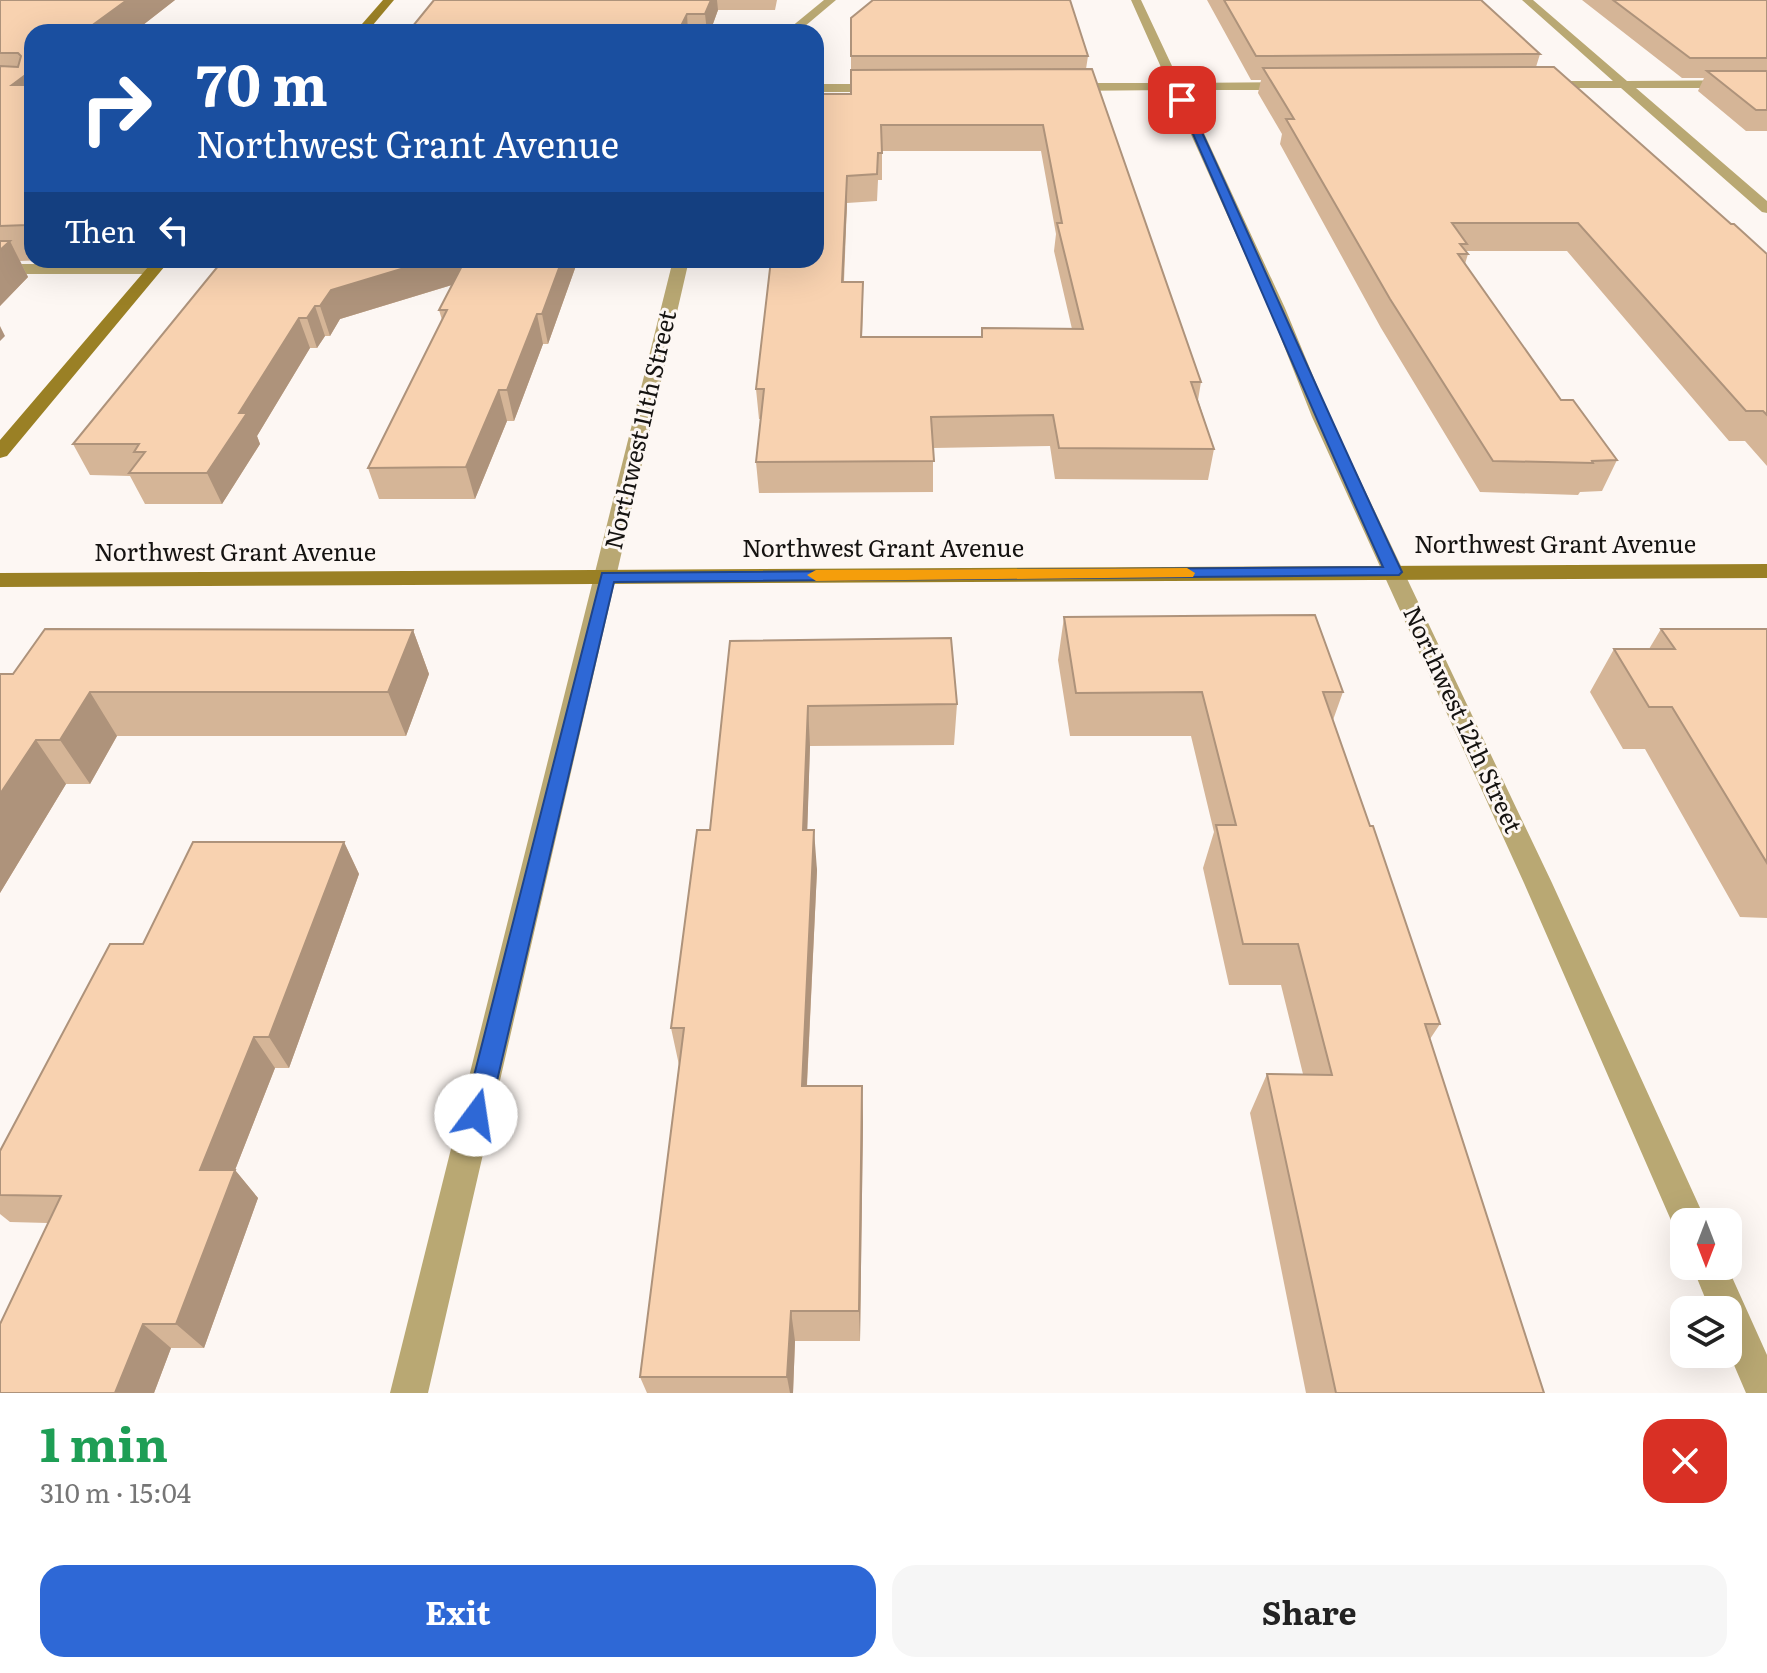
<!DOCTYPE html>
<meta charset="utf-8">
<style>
:root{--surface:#fff;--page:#f6f6f6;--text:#222;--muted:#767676;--accent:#2e68d6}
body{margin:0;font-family:Literata,serif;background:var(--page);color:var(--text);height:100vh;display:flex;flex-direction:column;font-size:30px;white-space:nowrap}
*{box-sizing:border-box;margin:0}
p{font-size:26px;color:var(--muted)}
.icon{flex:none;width:44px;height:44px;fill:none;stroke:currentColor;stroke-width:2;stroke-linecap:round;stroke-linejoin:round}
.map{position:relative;height:1393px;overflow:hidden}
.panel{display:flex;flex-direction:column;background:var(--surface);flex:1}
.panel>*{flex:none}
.top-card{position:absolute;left:24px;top:24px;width:800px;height:244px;border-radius:24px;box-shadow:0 8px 32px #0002;background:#1a4fa0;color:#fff;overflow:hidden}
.needle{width:52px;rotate:180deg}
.controls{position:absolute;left:1670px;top:1208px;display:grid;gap:16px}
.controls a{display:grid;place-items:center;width:72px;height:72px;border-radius:16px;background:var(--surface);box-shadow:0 8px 32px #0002;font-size:40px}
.pin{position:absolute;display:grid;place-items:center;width:68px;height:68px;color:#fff;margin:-34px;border-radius:16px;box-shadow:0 4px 12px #0006}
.me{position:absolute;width:88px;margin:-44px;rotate:14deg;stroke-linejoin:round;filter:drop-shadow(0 0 6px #0008)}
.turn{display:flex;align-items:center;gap:28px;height:168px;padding:0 40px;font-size:36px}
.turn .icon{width:104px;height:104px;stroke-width:2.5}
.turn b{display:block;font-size:56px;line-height:68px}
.then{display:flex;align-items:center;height:76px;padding:0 40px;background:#0003;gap:16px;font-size:30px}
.round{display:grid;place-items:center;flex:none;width:84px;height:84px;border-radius:24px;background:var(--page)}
.head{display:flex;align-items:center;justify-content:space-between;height:136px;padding:0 40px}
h1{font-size:48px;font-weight:700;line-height:60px;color:#1e9e55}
.cta{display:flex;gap:16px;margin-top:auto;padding:16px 40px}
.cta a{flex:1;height:92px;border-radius:24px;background:var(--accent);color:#fff;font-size:32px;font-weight:700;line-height:92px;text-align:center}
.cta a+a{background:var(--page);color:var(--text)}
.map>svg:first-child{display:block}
</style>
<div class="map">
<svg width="1767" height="1393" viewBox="0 0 1767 1393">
<rect width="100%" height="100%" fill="#fdf7f3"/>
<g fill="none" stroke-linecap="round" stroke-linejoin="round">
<path fill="#b9a873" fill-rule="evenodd" d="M824 0H836L798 32H785Z
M1131 0H1141L1180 83 1293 82 1299 86 1293 90H1184L1285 308 1330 417 1552 883 1701 1210 1706 1222H1684V1237L1677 1234 1524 883 1312 417 1269 308 1171 90 1065 91 1059 87 1065 83H1168Z
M1522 0H1533L1627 81 1767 80V88H1636L1767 201V213L1762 212 1621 88H1537L1535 85 1541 81H1613Z
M816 84H881L887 88 881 92H816Z
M673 260H689L428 1393H390Z
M0 264H154L162 269 154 274H0Z
M1692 1266H1727L1767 1355V1393H1746L1728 1351V1310H1710Z"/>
<path fill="#9a8025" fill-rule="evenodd" d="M383 0H394L367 32H355Z
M154 260H170L7 456 0 458V440Z
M1767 564V578L0 587V573Z"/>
</g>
<path fill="#d5b597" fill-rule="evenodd" d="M0 0H175L134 32H32V260H45L20 261 28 277 0 306Z
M434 0H777L775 10H718L710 32H408Z
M1207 0H1481L1540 54 1536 67 1767 254V466L1745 441H1729L1567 251H1466L1468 254 1465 264 1561 400 1617 460 1602 491 1580 492 1578 495 1480 492 1381 328 1280 144 1282 134 1258 93 1261 80H1251Z
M1582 0H1767V131H1746L1698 91 1704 78H1682Z
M851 18 1088 56 1086 69 1201 382 1198 400 1214 449 1208 480 1055 479 1050 446 933 448V492L759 493 756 462 761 419H759L756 389 851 94ZM882 151H1041L1056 234 1054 251 1072 329 982 328 981 337H862L863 311 844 282 847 203 877 201 878 180H882Z
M223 260H578L548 344H543L514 421H507L475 499H379L368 468 442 320 439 310 452 285 340 319 330 336H325L317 348H310L257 436 260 444 222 504H145L130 476 90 475 73 444Z
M1064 617 1343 692 1333 720 1440 1024 1430 1039 1544 1393H1306L1250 1113 1267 1074H1303L1281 985H1229L1203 868 1214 832 1191 736H1070L1058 660Z
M1661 629H1767V918L1740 917 1645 749H1623L1590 692 1614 649H1649Z
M413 630 429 674 406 736H117L90 784H66L0 893 13 674Z
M730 641 957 704 954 745 810 746 807 830 817 870 807 1086H862L863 1122 860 1341H795L793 1393H647L640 1377 679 1065 671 1028 710 830Z
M344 842 359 874 289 1068H275L235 1170 258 1198 204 1348H171L154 1393H0L48 1223 10 1222 0 1214V1151L143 944Z"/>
<path fill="#ae937b" d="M127 0H175L134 32H83Z
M711 0H717L718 10 710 32H707L705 14Z
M687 14 688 32H678Z
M32 70V112L12 85Z
M847 176V203L842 312V282Z
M32 220V236L27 225Z
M10 241 28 277 0 306V250Z
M431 260H474L478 277 340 319 330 336 320 306 331 290Z
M562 260H578L548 344 542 314Z
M315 306 325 336 317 348 307 318Z
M537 314 543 344 514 421 507 390Z
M299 318 310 348 257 436 260 444 222 504 207 473 239 413Z
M0 326 5 336 0 341Z
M499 390 507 421 475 499 466 467Z
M413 630 429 674 406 736 388 692Z
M90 692 117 736 90 784 60 740Z
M808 706 810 746 806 870 803 830Z
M36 740 66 784 0 893V794Z
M814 830 817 870 805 1122 802 1086Z
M344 842 359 874 289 1068 269 1037Z
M254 1037 275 1068 224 1198 200 1170Z
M862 1086 863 1122 860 1341 859 1311Z
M235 1170 258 1198 204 1348 176 1324Z
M791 1311 795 1341 793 1393H790L787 1377Z
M143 1324 171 1348 154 1393H115Z"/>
<path fill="#f8d2b0" stroke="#ae937b" stroke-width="2" fill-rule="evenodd" d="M0 0H127L83 32H32V70L12 85H32V220L27 225 0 226V66L18 67 21 56 18 53H0Z
M434 0H711L705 14H687L678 32H408Z
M873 0H1070L1088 56H851V18Z
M1224 0H1481L1540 54 1256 56Z
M1613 0H1767V58H1690Z
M1554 67 1731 224H1734L1767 254V415L1763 411H1746L1578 223H1452L1467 244H1460L1468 254H1458L1561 400H1573L1617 460 1592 461 1593 463 1493 461 1390 299 1286 119H1294L1263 68Z
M1092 69 1201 382H1191L1214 449 1059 448 1053 415 931 417 934 461 756 462 764 389H756L771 260H816V94H851V70ZM881 125H1043L1062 223H1057L1083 329 982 328V337H861L863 282H842L847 176 877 174 878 153H882Z
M1707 71H1767V110H1756Z
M0 241H10L0 250Z
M223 260H431L331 290 320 306H315L307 318H299L239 413H247L207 473H129L145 452H134L139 444H73Z
M465 260H562L542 314H537L507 390H499L466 467 368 468 447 310H439Z
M1315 615 1343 692H1323L1370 826H1373L1440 1024H1425L1544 1393H1336L1267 1074 1332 1075 1298 944H1243L1216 825H1236L1202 692 1076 693 1064 617Z
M45 629 413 630 388 692H90L60 740H36L0 794V674H13Z
M1661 629H1767V863L1672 707H1649L1614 649H1675Z
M951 638 957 704 808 706 803 830H814L802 1086H862L859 1311H791L787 1377H640L684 1028H671L697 830H710L730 641Z
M193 842H344L269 1037H254L200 1170H235L176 1324H143L115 1393H0V1324L61 1196 0 1195V1151L110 944H143Z"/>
<path fill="#2e68d6" stroke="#1e448b" stroke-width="2" d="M1182 97 1187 100C1260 257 1328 416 1402 572L1399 575 614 582 489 1115 485 1123 476 1126 468 1123 464 1115 602 573 1383 567C1312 412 1247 255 1178 100Z"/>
<path fill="#f59e0b" d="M1187 568 1195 573 1193 577 816 581 807 575 816 570Z"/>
<g text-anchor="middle" stroke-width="6" stroke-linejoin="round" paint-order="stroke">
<g font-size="24" fill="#151311" stroke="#fdf7f3">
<text transform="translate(641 430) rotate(-77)" y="8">Northwest 11th Street</text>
<text x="1555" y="553">Northwest Grant Avenue</text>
<text x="883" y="557">Northwest Grant Avenue</text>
<text x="235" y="561">Northwest Grant Avenue</text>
<text transform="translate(1462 720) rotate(65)" y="8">Northwest 12th Street</text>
</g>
</g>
</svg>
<div class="controls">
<a><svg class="needle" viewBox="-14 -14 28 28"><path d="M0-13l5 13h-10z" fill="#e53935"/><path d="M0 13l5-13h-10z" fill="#767676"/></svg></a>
<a><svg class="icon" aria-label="layers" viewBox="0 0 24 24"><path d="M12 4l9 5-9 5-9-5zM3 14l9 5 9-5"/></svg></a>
</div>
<div class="pin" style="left:1182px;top:100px;background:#d93025"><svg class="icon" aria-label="arrive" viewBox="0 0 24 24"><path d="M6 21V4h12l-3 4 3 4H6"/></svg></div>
<svg class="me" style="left:476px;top:1115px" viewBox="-20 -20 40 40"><circle r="19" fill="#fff"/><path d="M0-13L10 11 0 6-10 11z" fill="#2e68d6"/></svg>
<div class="top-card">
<div class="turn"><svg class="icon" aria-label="right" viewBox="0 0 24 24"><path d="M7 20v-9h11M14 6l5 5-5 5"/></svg><div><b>70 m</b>Northwest Grant Avenue</div></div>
<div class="then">Then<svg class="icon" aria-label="left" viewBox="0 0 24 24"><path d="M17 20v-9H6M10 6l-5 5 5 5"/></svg></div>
</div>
</div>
<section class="panel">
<div class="head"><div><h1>1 min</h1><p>310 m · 15:04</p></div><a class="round" style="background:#d93025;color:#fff"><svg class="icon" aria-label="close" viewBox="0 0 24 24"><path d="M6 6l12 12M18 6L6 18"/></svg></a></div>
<div class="cta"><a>Exit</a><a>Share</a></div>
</section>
